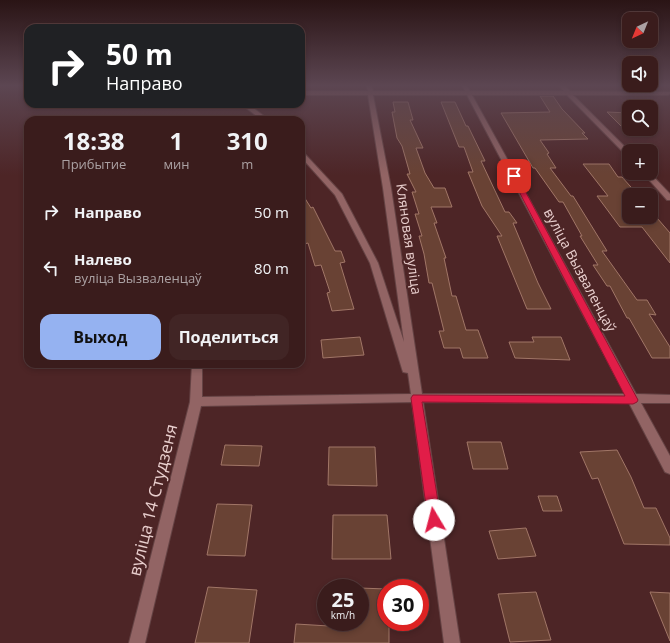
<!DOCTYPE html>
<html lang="ru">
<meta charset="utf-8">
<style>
:root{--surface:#3a1c1c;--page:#412525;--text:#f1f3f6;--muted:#aba1a3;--line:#543a3b;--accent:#95b2f1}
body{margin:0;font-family:"Open Sans",sans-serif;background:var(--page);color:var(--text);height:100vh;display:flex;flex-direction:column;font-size:15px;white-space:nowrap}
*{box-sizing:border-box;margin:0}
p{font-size:13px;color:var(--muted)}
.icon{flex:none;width:22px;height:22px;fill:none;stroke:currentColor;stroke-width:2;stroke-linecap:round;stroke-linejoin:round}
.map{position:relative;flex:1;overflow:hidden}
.details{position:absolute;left:24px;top:116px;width:281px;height:252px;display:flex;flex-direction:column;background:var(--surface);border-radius:12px;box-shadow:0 2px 6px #0003,0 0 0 1px var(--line)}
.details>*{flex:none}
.guide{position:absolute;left:24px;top:24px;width:281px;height:84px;border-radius:12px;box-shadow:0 2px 6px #0003,0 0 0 1px var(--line);background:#202124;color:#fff;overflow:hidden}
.needle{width:26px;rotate:223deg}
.buttons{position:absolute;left:622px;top:12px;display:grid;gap:8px}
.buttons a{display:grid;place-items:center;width:36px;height:36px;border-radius:8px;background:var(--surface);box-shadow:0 2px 6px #0003,0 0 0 1px var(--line);font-size:20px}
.speed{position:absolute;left:317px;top:579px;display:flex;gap:8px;font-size:20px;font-weight:700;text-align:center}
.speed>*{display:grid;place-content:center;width:52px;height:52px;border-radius:50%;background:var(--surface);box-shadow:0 2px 6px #0003,0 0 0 1px var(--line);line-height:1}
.speed small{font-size:10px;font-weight:400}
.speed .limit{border:6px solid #d22;background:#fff;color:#111}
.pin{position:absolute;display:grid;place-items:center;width:34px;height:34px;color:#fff;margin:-17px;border-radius:8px;box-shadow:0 2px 6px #0006}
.me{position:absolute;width:44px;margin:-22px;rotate:352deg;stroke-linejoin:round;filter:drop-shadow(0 0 3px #0008)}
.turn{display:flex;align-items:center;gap:14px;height:84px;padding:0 16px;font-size:18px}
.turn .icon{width:52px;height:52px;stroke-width:2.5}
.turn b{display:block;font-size:28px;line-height:34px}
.eta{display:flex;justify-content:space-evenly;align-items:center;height:68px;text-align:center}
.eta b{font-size:24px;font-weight:700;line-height:28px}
.primary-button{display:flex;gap:8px;margin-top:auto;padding:8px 16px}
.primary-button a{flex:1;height:46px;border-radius:12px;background:var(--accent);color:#111;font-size:16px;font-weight:700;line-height:46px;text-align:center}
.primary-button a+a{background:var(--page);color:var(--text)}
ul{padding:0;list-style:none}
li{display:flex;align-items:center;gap:12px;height:56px;padding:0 16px}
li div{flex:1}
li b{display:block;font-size:15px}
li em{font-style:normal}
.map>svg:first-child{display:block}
</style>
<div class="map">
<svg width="670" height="643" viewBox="0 0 670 643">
<rect width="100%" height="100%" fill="#4d2526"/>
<path fill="#694234" stroke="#a17667" d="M540 96H553L562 109 585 133H582L588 139 540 140 549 153 547 154 556 168H550L571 196H573L607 251H602L637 300H647L656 315 649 314 670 347V358H652L629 318H627L610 286H607L593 265H598L580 236H582L563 202H559L535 168H533L501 113 550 112Z
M393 102H408L413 120H410L423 148H416L425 173 434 188H445L452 207H431L437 223H434L446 258H444L452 296H456L466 330H478L488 358H463L460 348H444L439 331H444L432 283H429L424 254 419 236H422L415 214H419L412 192H416L407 174H410L402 146 397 138 392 112H395Z
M441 102H455L466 126H468L485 161H481L505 212H509L517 223H513L538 283 551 309H527L497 236H502L482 206 468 172H473L464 147H459Z
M607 112 629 113V134Z
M583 164H609L618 177H622L638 195H629V217H651V211L670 233V263L642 227H620L597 196H608Z
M301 192 311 208 313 207 335 251H341L345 262 340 263 354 309 332 311 327 293 330 292 321 265 315 266 308 243 304 244 301 238Z
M360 337 364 355 323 358 321 340Z
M532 337H561L570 360 515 358 509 342H534Z
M467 442H501L508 469H473Z
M225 445 262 446 259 466 221 465Z
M329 447H375L377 486 328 485Z
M617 450 631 477 644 508H656L670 538V545L624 544 598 478 592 479 580 452Z
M538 496H557L562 511H543Z
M217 504 252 505 245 556 207 555Z
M333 515H387L391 559H332Z
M526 528 536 556 498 559 489 531Z
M208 587 257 590 249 643H195Z
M360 588 386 589V622H389V643H294L296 624 329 626V622H360Z
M536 592 551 640 510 642 498 594Z
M650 592 670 593V641Z"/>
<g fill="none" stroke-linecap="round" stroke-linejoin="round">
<defs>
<path id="minor" d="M366 85H371L373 91H465L462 85H466L470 91H564L558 85H564L570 91 670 92V94L668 95H573L629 151V157L627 156 567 95H472L636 394 670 395V403H641L670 456V474L665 472 629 403 423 402 460 643H444L412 402 201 406 145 643H129L190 402 192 364H202V397L411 394 408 373 403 372 402 369 370 263 335 195 301 157V151L303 152 342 194 378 263 404 342 383 188 368 95H301V91H368ZM373 95H467L625 394H422L391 188Z
M241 104H248L269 120H262Z
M643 173H650L670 194V200H667Z"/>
</defs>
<use href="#minor" stroke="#654344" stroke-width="2"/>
<use href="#minor" fill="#926464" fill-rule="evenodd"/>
</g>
<linearGradient id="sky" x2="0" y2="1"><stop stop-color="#2a1415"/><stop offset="0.49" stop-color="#5c4652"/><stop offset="1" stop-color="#5c4652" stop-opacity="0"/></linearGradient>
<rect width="670" height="175" fill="url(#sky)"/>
<path fill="#e11d48" stroke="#92132f" d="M514 174 517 176 638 400 637 402 633 404 422 402 441 520 439 525 434 526 430 525 428 520 411 398 413 395 625 396 511 176Z"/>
<g text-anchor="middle" stroke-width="4" stroke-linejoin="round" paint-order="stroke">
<g font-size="14" fill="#e9cfce" stroke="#4d2526">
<text transform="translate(409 239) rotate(82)" y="5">Кляновая вуліца</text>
<text transform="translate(580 270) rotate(62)" y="5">вуліца Вызваленцаў</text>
</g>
<g font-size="17" fill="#e9cfce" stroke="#4d2526">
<text transform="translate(153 500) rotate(-76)" y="6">вуліца 14 Студзеня</text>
</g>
</g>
</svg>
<div class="buttons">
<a><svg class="needle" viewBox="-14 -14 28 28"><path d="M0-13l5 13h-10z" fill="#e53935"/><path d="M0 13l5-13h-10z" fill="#aba1a3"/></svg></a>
<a><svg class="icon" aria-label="sound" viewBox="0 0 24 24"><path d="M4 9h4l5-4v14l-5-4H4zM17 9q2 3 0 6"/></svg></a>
<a><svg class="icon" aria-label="search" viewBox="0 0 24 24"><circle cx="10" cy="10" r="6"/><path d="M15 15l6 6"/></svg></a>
<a>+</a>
<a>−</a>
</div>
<div class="speed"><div>25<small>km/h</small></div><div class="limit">30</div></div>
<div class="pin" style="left:514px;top:176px;background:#d93025"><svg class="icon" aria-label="arrive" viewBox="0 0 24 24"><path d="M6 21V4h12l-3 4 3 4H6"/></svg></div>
<svg class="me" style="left:434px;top:520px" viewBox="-20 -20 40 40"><circle r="19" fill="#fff"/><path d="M0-13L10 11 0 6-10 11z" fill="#e11d48"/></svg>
<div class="guide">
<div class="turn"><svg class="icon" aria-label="right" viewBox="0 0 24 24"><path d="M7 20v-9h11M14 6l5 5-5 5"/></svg><div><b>50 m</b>Направо</div></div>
</div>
<section class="details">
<div class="eta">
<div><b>18:38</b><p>Прибытие</p></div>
<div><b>1</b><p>мин</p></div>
<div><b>310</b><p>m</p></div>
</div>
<ul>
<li><svg class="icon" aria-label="right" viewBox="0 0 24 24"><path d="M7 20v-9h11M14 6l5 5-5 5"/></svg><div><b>Направо</b></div><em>50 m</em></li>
<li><svg class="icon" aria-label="left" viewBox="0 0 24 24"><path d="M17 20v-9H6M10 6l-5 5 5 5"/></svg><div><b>Налево</b><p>вуліца Вызваленцаў</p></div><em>80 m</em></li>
</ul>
<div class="primary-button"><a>Выход</a><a>Поделиться</a></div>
</section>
</div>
